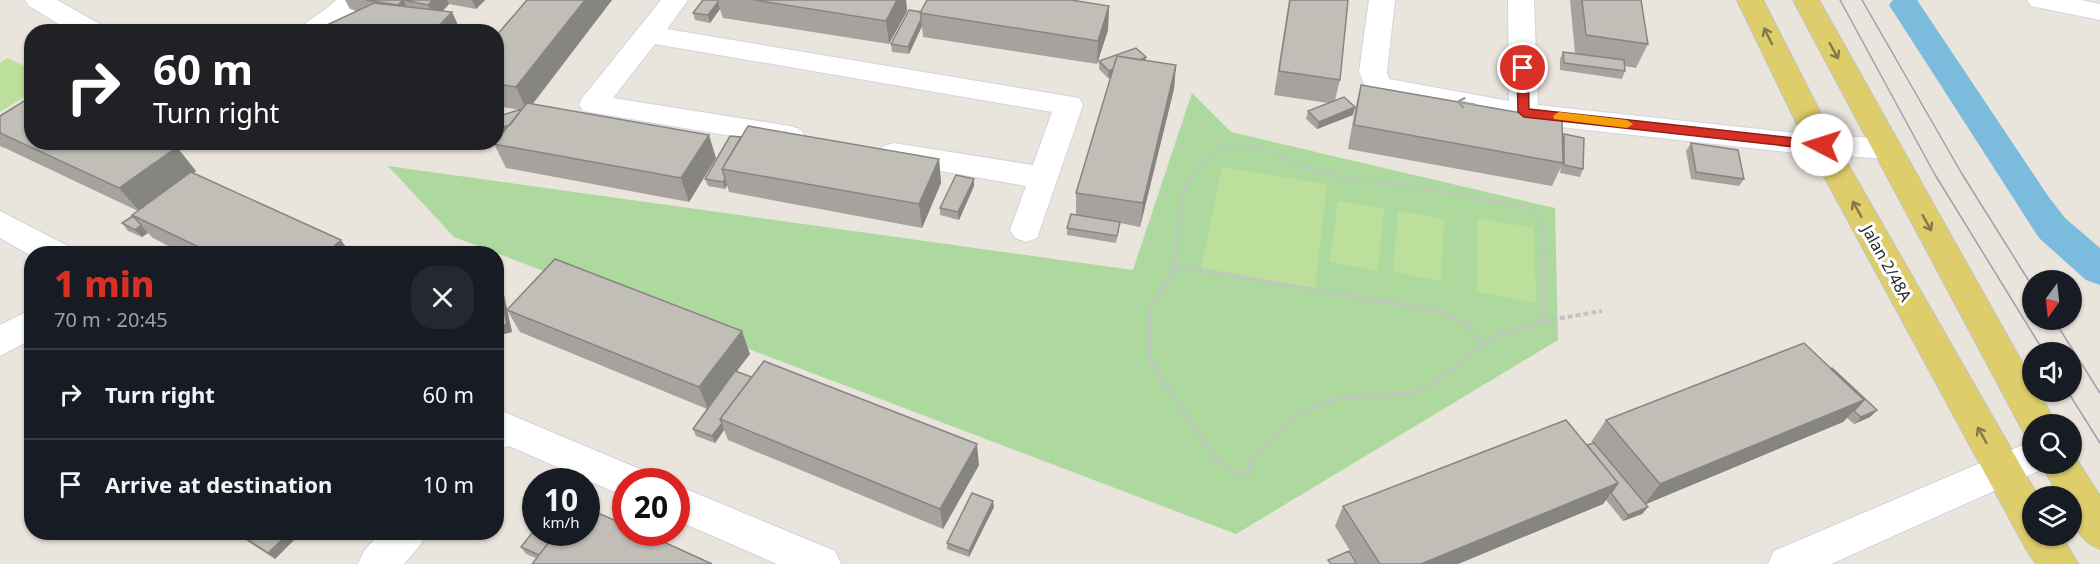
<!DOCTYPE html>
<meta charset="utf-8">
<style>
:root{--surface:#171b24;--page:#242831;--text:#f1f3f6;--muted:#9ea1a6;--line:#363941;--accent:#d93025}
body{margin:0;font-family:"Noto Sans",sans-serif;background:var(--page);color:var(--text);height:100vh;display:flex;flex-direction:column;font-size:22px;white-space:nowrap}
*{box-sizing:border-box;margin:0}
p{font-size:20px;color:var(--muted)}
.icon{flex:none;width:33px;height:33px;fill:none;stroke:currentColor;stroke-width:2;stroke-linecap:round;stroke-linejoin:round}
.map{position:relative;flex:1;overflow:hidden}
.sheet{position:absolute;left:24px;top:246px;width:480px;height:294px;display:flex;flex-direction:column;background:var(--surface);border-radius:24px;box-shadow:0 2px 4px #0004}
.sheet>*{flex:none}
.banner{position:absolute;left:24px;top:24px;width:480px;height:126px;border-radius:24px;box-shadow:0 2px 4px #0004;background:#202124;color:#fff;overflow:hidden}
.needle{width:39px;rotate:195deg}
.buttons{position:absolute;left:2022px;top:270px;display:grid;gap:12px}
.buttons a{display:grid;place-items:center;width:60px;height:60px;border-radius:50%;background:var(--surface);box-shadow:0 2px 4px #0004;font-size:30px}
.speed{position:absolute;left:522px;top:468px;display:flex;gap:12px;font-size:30px;font-weight:700;text-align:center}
.speed>*{display:grid;place-content:center;width:78px;height:78px;border-radius:50%;background:var(--surface);box-shadow:0 2px 4px #0004;line-height:1}
.speed small{font-size:15px;font-weight:400}
.speed .limit{border:9px solid #d22;background:#fff;color:#111}
.pin{position:absolute;display:grid;place-items:center;width:51px;height:51px;color:#fff;margin:-26px;border:3px solid #fff;border-radius:50%;box-shadow:0 2px 6px #0007}
.me{position:absolute;width:66px;margin:-33px;rotate:275deg;stroke-linejoin:round;filter:drop-shadow(0 0 4px #0008)}
.turn{display:flex;align-items:center;gap:21px;height:126px;padding:0 30px;font-size:27px}
.turn .icon{width:78px;height:78px;stroke-width:2.5}
.turn b{display:block;font-size:42px;line-height:51px}
.round{display:grid;place-items:center;flex:none;width:63px;height:63px;border-radius:24px;background:var(--page)}
.overview{display:flex;align-items:center;justify-content:space-between;height:102px;padding:0 30px}
h1{font-size:36px;font-weight:800;line-height:45px;color:var(--accent)}
ul{padding:0;list-style:none}
li{display:flex;align-items:center;gap:18px;height:90px;padding:0 30px;border-top:2px solid var(--line)}
li div{flex:1}
li b{display:block;font-size:22px}
li em{font-style:normal}
.map>svg:first-child{display:block}
</style>
<div class="map">
<svg width="2100" height="564" viewBox="0 0 2100 564">
<rect width="100%" height="100%" fill="#e9e4dc"/>
<path fill="#add99e" d="M1192 93 1231 132 1555 208 1558 340 1236 534 454 237 388 166 1133 270Z"/>
<path fill="#bcdf9b" d="M8 58 31 69V93L0 112V63Z
M1222 167 1327 184 1315 288 1201 268Z
M1338 201 1384 209 1378 271 1330 262Z
M1398 211 1444 219 1441 281 1393 272Z
M1477 218 1534 228 1536 303 1477 292Z"/>
<g fill="none" stroke-linecap="round" stroke-linejoin="round">
<path fill="#7bbbde" fill-rule="evenodd" d="M1893 0H1917L2048 196 2065 218 2100 248V285L2086 280 2039 238 1889 5Z"/>
<defs>
<path id="minor" d="M25 0H57L103 26 106 32H72L29 6Z
M336 0H363C342 32 334 32 298 32 304 21 325 12 336 0Z
M661 0H688L667 29 1079 98 1083 105 1037 238 1026 242 1015 238 1010 230 1026 186 894 163 883 160 879 153 883 146 894 143 1033 165 1052 112 655 44 613 98 790 126 800 129 805 136 800 143 790 146 583 111 579 104 583 97Z
M1369 0H1395L1387 72 1389 79 1509 101 1508 0H1534L1538 105 1787 132 1887 139 1898 142 1902 149 1898 156 1887 159 1787 152 1524 123 1368 93 1359 72Z
M2027 0H2081L2100 4V20L2031 6Z
M0 211 66 245 71 254H32V256L0 238Z
M32 309V339L0 356V325Z
M504 412 642 470 648 482H626V497L509 446 496 450V414Z
M2032 441V464H2047L2045 468 1831 564H1768L1774 551Z
M676 485 835 551 841 564H777L676 520Z
M381 532H426L421 544 404 564H358L364 551Z"/>
<path id="major" d="M1737 0H1763L1837 145 2038 496H2032V536H2062L2078 564H2036L2026 549 1807 145Z
M1793 0H1819L2032 380V392H2039L2056 424H2032V437L2025 435Z
M2072 452 2100 496V549C2076 540 2072 521 2072 496H2059L2041 464H2072Z"/>
</defs>
<use href="#minor" stroke="#d1d3df" stroke-width="2"/>
<use href="#major" stroke="#c3c3c3" stroke-width="2"/>
<path stroke="#c3c3c3" stroke-width="3" stroke-dasharray="4 3" stroke-linecap="butt" d="M1176 254C1179 238 1177 219 1181 204 1185 185 1201 157 1220 150 1249 138 1289 161 1317 170 1342 179 1366 181 1393 184 1438 190 1483 199 1528 207 1547 219 1544 233 1544 254"/>
<path stroke="#c3c3c3" stroke-width="4" stroke-dasharray="5 3" stroke-linecap="butt" d="M1177 252 1173 276 1162 288 1149 312V359L1213 456 1238 475 1251 472 1250 464 1285 425 1310 408 1341 398 1414 393 1441 378 1495 336 1544 321
M1544 252V321
M1175 266 1435 310 1464 322 1484 345
M1544 321 1602 311"/>
<use href="#minor" fill="#fff" fill-rule="evenodd"/>
<use href="#major" fill="#decd6b" fill-rule="evenodd"/>
<path stroke="#9fa0b0" stroke-width="1.5" d="M1840 0 1934 173 2044 352
M1862 0 1962 174 2032 286
M2054 320 2100 393
M2068 392 2100 443"/>
</g>
<path fill="#a6a39e" d="M345 0H485L476 9 449 4 443 11 452 12 461 32H312L356 11 350 9Z
M527 0H612L533 104 716 158 689 202 506 168 494 144 500 137 496 138V117L520 110 496 106V36Z
M703 0H906L907 11 889 44 723 18 720 9 710 23 695 20 693 13Z
M1289 0H1348L1340 80 1335 100 1353 115 1317 129 1306 119 1308 111 1328 103 1274 95Z
M1570 0H1641L1648 44 1636 68 1625 66V71L1622 79 1560 70V59L1563 52 1575 53Z
M1109 6 1108 30 1097 64 923 37 922 26 909 54 892 52 891 44 921 12Z
M1146 57 1145 60 1176 65 1174 89 1140 227 1120 223 1116 243 1067 235V228L1076 215V193L1111 77 1108 78 1099 69V61Z
M1361 85 1562 139 1564 134 1583 169 1580 177 1560 173 1561 167 1552 186 1348 149 1355 109Z
M0 116 196 171 193 173 351 254H184L153 238 148 233 142 237 128 231 122 223 138 211 7 149 5 148H4L0 146Z
M741 137 939 159 941 183 922 228 729 192 727 185 725 189 708 186 705 179Z
M1691 143 1744 179 1739 186 1691 179 1686 151Z
M974 186 959 220 940 215V208Z
M504 295 507 309 750 354 736 371 979 465 943 529 728 440 724 430 715 443 696 436 693 429 707 409 520 332 507 310 512 332 496 336Z
M1831 369 1877 410 1870 417 1854 424 1847 418 1843 422 1645 504 1648 507 1642 514 1623 521 1606 500 1603 504 1458 564H1358L1335 526 1343 506 1593 443 1591 442 1606 420Z
M994 507 969 557 947 549V543Z
M233 532H288L295 539 275 559Z
M586 532 536 558 526 554 521 547Z"/>
<path fill="#878581" d="M403 0 411 14 398 6Z
M433 0H447L449 4 435 18 428 5Z
M472 0H485L476 9Z
M585 0H612L529 108 536 125 496 138V129L527 111 516 87Z
M897 0H906L907 11 889 44 886 21Z
M718 2 720 9 710 23 708 15Z
M1109 6 1108 30 1097 64 1098 41Z
M452 12 461 32H433Z
M921 19 922 26 909 54 908 47Z
M1146 57 1145 65 1108 78 1109 71Z
M1176 65 1174 89 1140 227 1143 203Z
M1355 107 1353 115 1317 129 1319 122Z
M709 135 716 158 689 202 681 178Z
M177 147 196 171 140 212 119 188Z
M939 159 941 183 922 228 919 204Z
M725 178 727 185 725 189 723 182Z
M974 179V186L959 220 958 212Z
M141 225 148 233 142 237 135 230Z
M341 240 351 254H325Z
M499 287 504 295 512 332 496 336Z
M742 331 750 354 708 409 699 387Z
M1864 400 1843 422 1644 505 1660 484Z
M1877 410 1870 417 1854 424 1861 417Z
M722 423 724 430 715 443 712 436Z
M977 444 979 465 943 529 940 509Z
M1618 483 1603 504 1458 564H1421Z
M993 501 994 507 969 557V551Z
M1648 507 1642 514 1623 521 1628 515Z
M289 533 295 539 275 559 268 553Z"/>
<path fill="#c1beb8" stroke="#878581" stroke-width="1.5" d="M366 0H433L428 5 403 0 398 5Z
M527 0H585L516 87 496 84V36Z
M703 0H718V2L708 15 693 13Z
M754 0H897L886 21Z
M927 0H1071L1109 6 1098 41 920 13Z
M1290 0H1348L1340 80 1279 71Z
M1582 0H1641L1648 44 1586 35Z
M374 3 452 12 433 32H312Z
M909 10 921 12V19L908 47 891 44Z
M1136 48 1146 57 1140 60 1117 56 1113 69 1109 71 1099 61Z
M1563 52 1624 60 1625 71 1564 63Z
M1117 56 1176 65 1143 203 1076 193Z
M1361 85 1562 120 1563 163 1354 125Z
M32 96V142H167L177 147 119 188 0 133V116Z
M1344 97 1355 107 1319 122 1308 111Z
M527 103 709 135 681 178 494 144 496 142V141Z
M522 109 510 125 496 129V117Z
M748 126 939 159 919 204 722 169Z
M1564 134 1584 138 1583 169 1564 165Z
M730 136 741 137 722 169 725 178 723 182 705 179Z
M1691 143 1738 150 1744 179 1696 172Z
M191 172 341 240 325 254H213L132 215Z
M956 175 974 179 958 212 940 208Z
M1071 214 1120 222 1117 236 1067 228Z
M133 216 141 225 135 230 122 223Z
M555 259 742 331 699 387 507 310Z
M499 287 507 324 496 328V288Z
M1804 343 1864 400 1660 484 1606 420Z
M764 361 977 444 940 509 720 419Z
M1831 369 1832 368 1877 410 1861 417 1854 411 1864 400Z
M735 371 752 377 720 419 722 423 712 436 693 429Z
M1566 420 1618 483 1421 564H1380L1343 506Z
M1594 443 1648 507 1628 515 1611 493 1618 483 1587 445Z
M972 493 993 501 969 551 947 543Z
M586 508 626 525V532H642L712 564H532L557 532H586Z
M536 528V532H557L539 555 521 547Z
M236 532H288L289 533 268 553Z
M1349 551 1357 564H1331L1328 560Z"/>
<defs><path id="oneway-shaft" d="M-6 0H5M1.5-3L5.5 0L1.5 3" fill="none" stroke-width="1.6" stroke-linecap="round" stroke-linejoin="round" transform="scale(1.5)"/></defs>
<g stroke="#837a4a">
<use href="#oneway-shaft" transform="translate(1768 36) rotate(-116)"/>
<use href="#oneway-shaft" transform="translate(1834 51) rotate(61)"/>
<use href="#oneway-shaft" transform="translate(1857 209) rotate(-119)"/>
<use href="#oneway-shaft" transform="translate(1927 223) rotate(61)"/>
<use href="#oneway-shaft" transform="translate(1982 435) rotate(-119)"/>
</g>
<use stroke="#9e9e9e" href="#oneway-shaft" transform="translate(1466 103) rotate(-170)"/>
<path fill="#d93025" stroke="#8d1f18" stroke-width="1.5" d="M1523 64 1528 68 1529 109 1822 141 1828 145 1822 150 1524 117 1518 112 1517 68Z"/>
<path fill="#f59e0b" d="M1559 112 1627 120 1633 124 1627 128 1554 119 1553 116Z"/>
<g text-anchor="middle" stroke-width="6" stroke-linejoin="round" paint-order="stroke">
<g font-size="16" fill="#282828" stroke="#fff">
<text transform="translate(1887 263) rotate(61)" y="6">Jalan 2/48A</text>
</g>
</g>
</svg>
<div class="buttons">
<a><svg class="needle" viewBox="-14 -14 28 28"><path d="M0-13l5 13h-10z" fill="#e53935"/><path d="M0 13l5-13h-10z" fill="#9ea1a6"/></svg></a>
<a><svg class="icon" aria-label="sound" viewBox="0 0 24 24"><path d="M4 9h4l5-4v14l-5-4H4zM17 9q2 3 0 6"/></svg></a>
<a><svg class="icon" aria-label="search" viewBox="0 0 24 24"><circle cx="10" cy="10" r="6"/><path d="M15 15l6 6"/></svg></a>
<a><svg class="icon" aria-label="layers" viewBox="0 0 24 24"><path d="M12 4l9 5-9 5-9-5zM3 14l9 5 9-5"/></svg></a>
</div>
<div class="speed"><div>10<small>km/h</small></div><div class="limit">20</div></div>
<div class="pin" style="left:1523px;top:68px;background:#d93025"><svg class="icon" aria-label="arrive" viewBox="0 0 24 24"><path d="M6 21V4h12l-3 4 3 4H6"/></svg></div>
<svg class="me" style="left:1822px;top:145px" viewBox="-20 -20 40 40"><circle r="19" fill="#fff"/><path d="M0-13L10 11 0 6-10 11z" fill="#d93025"/></svg>
<div class="banner">
<div class="turn"><svg class="icon" aria-label="right" viewBox="0 0 24 24"><path d="M7 20v-9h11M14 6l5 5-5 5"/></svg><div><b>60 m</b>Turn right</div></div>
</div>
<section class="sheet">
<div class="overview"><div><h1>1 min</h1><p>70 m · 20:45</p></div><a class="round"><svg class="icon" aria-label="close" viewBox="0 0 24 24"><path d="M6 6l12 12M18 6L6 18"/></svg></a></div>
<ul>
<li><svg class="icon" aria-label="right" viewBox="0 0 24 24"><path d="M7 20v-9h11M14 6l5 5-5 5"/></svg><div><b>Turn right</b></div><em>60 m</em></li>
<li><svg class="icon" aria-label="arrive" viewBox="0 0 24 24"><path d="M6 21V4h12l-3 4 3 4H6"/></svg><div><b>Arrive at destination</b></div><em>10 m</em></li>
</ul>
</section>
</div>
